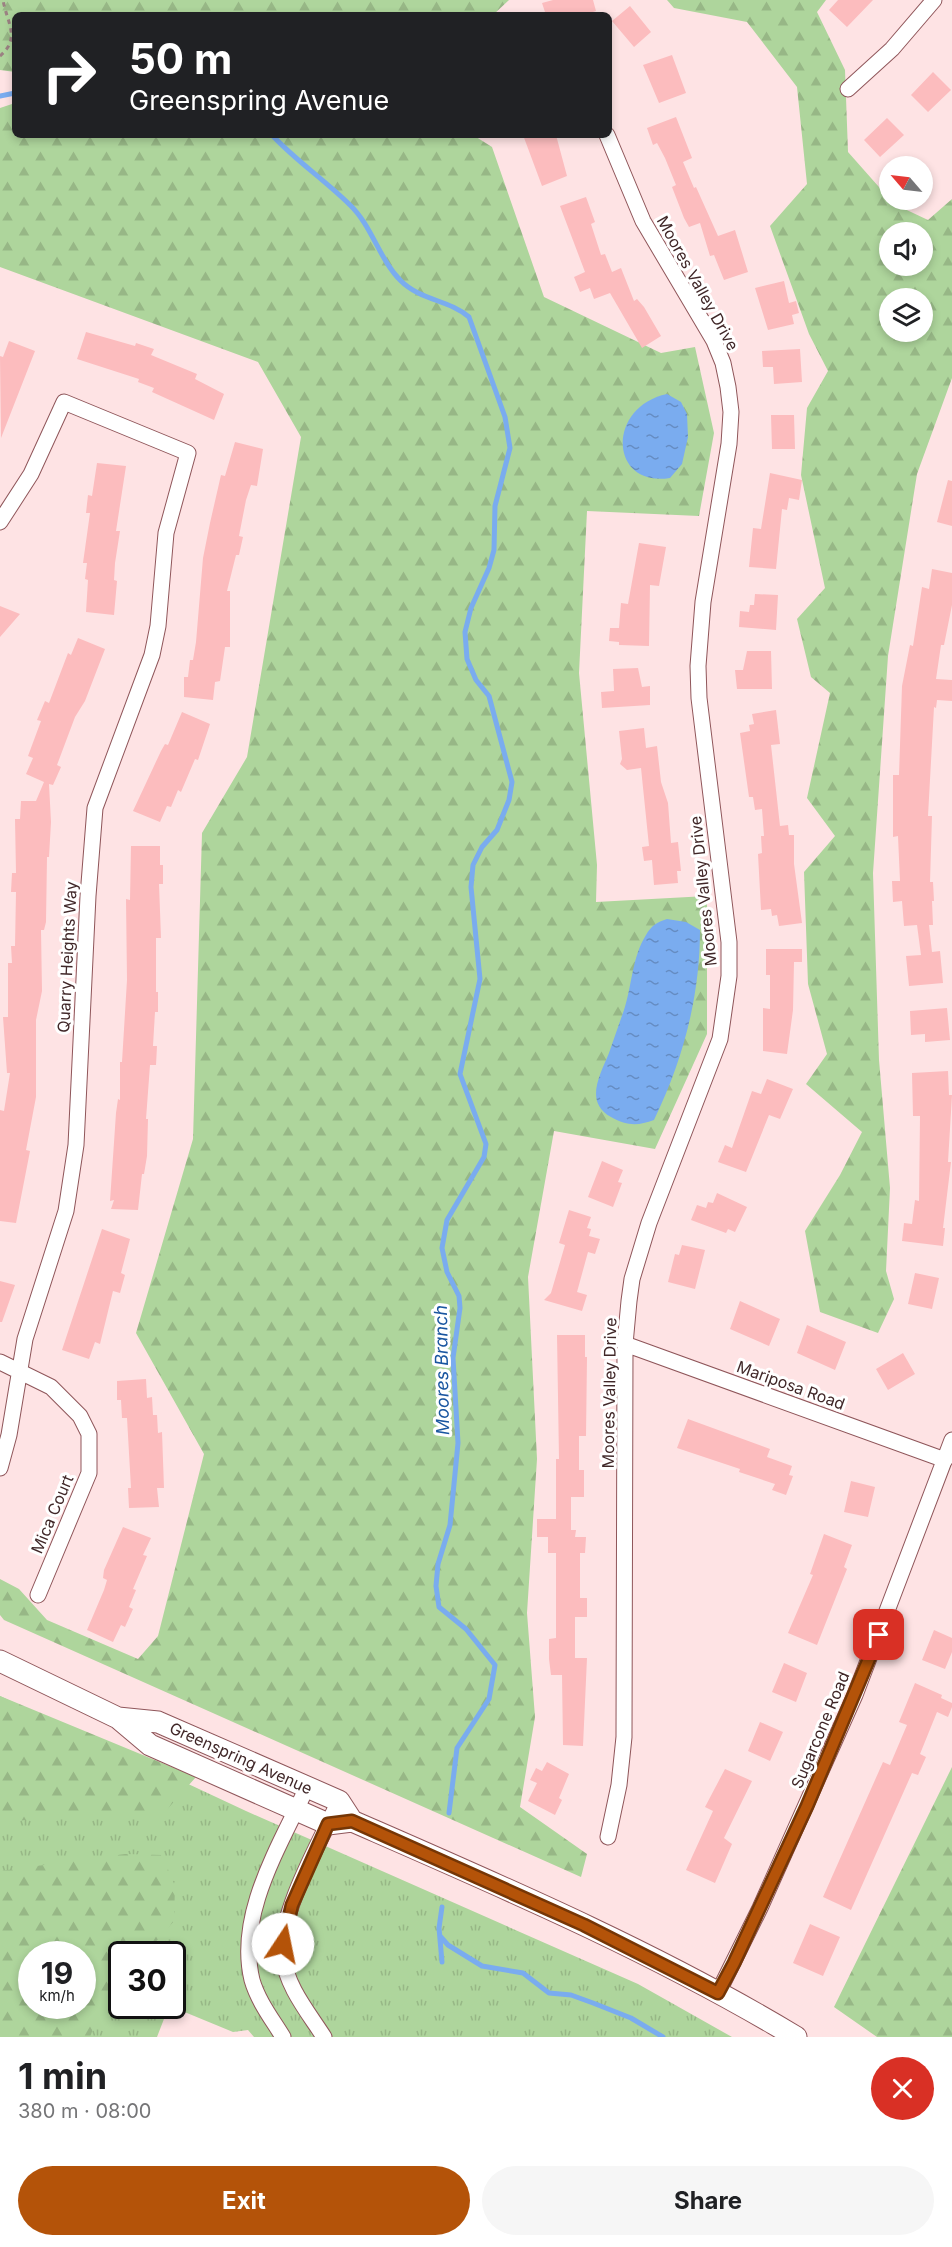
<!DOCTYPE html>
<meta charset="utf-8">
<style>
:root{--surface:#fff;--page:#f6f6f6;--text:#202124;--muted:#757577;--accent:#b45309}
body{margin:0;font-family:Inter,sans-serif;background:var(--page);color:var(--text);height:100vh;display:flex;flex-direction:column;font-size:22px;white-space:nowrap}
*{box-sizing:border-box;margin:0}
p{font-size:20px;color:var(--muted)}
.icon{flex:none;width:33px;height:33px;fill:none;stroke:currentColor;stroke-width:2;stroke-linecap:round;stroke-linejoin:round}
.map{position:relative;height:2037px;overflow:hidden}
.sheet{display:flex;flex-direction:column;background:var(--surface);flex:1}
.sheet>*{flex:none}
.hud{position:absolute;left:12px;top:12px;width:600px;height:126px;border-radius:9px;box-shadow:0 3px 9px #0003;background:#202124;color:#fff;overflow:hidden}
.needle{width:39px;rotate:298deg}
.controls{position:absolute;left:879px;top:156px;display:grid;gap:12px}
.controls a{display:grid;place-items:center;width:54px;height:54px;border-radius:50%;background:var(--surface);box-shadow:0 3px 9px #0003;font-size:30px}
.speed{position:absolute;left:18px;top:1941px;display:flex;gap:12px;font-size:30px;font-weight:700;text-align:center}
.speed>*{display:grid;place-content:center;width:78px;height:78px;border-radius:50%;background:var(--surface);box-shadow:0 3px 9px #0003;line-height:1}
.speed small{font-size:15px;font-weight:400}
.speed .limit{border:3px solid #111;border-radius:9px;background:#fff;color:#111}
.pin{position:absolute;display:grid;place-items:center;width:51px;height:51px;color:#fff;margin:-26px;border-radius:12px;box-shadow:0 3px 9px #0006}
.me{position:absolute;width:66px;margin:-33px;rotate:11deg;stroke-linejoin:round;filter:drop-shadow(0 0 4px #0008)}
.turn{display:flex;align-items:center;gap:21px;height:126px;padding:0 18px;font-size:27px}
.turn .icon{width:78px;height:78px;stroke-width:2.5}
.turn b{display:block;font-size:42px;line-height:51px}
.round{display:grid;place-items:center;flex:none;width:63px;height:63px;border-radius:32px;background:var(--page)}
.summary{display:flex;align-items:center;justify-content:space-between;height:102px;padding:0 18px}
h1{font-size:36px;font-weight:700;line-height:45px}
.action{display:flex;gap:12px;margin-top:auto;padding:12px 18px}
.action a{flex:1;height:69px;border-radius:36px;background:var(--accent);color:#fff;font-size:24px;font-weight:700;line-height:69px;text-align:center}
.action a+a{background:var(--page);color:var(--text)}
.map>svg:first-child{display:block}
</style>
<div class="map">
<svg width="952" height="2037" viewBox="0 0 952 2037">
<defs>
<pattern id="grass-tufts" width="24" height="20" patternUnits="userSpaceOnUse" patternTransform="scale(1.5)"><rect width="24" height="20" fill="#aed59c"/><path d="M3 7l-1-3M5 7V3M7 7l1-3M15 17l-1-3M17 17v-4M19 17l1-3" fill="none" stroke="#97b786"/></pattern>
<pattern id="forest-firs" width="22" height="20" patternUnits="userSpaceOnUse" patternTransform="scale(1.5)"><rect width="22" height="20" fill="#aed59c"/><path d="M5 1l3.5 6h-7zM16 11l3.5 6h-7z" fill="#97b786"/></pattern>
<pattern id="water-ripples" width="26" height="14" patternUnits="userSpaceOnUse" patternTransform="scale(1.5)"><rect width="26" height="14" fill="#7aacef"/><path d="M2 4q2-2 4 0t4 0M15 11q2-2 4 0t4 0" fill="none" stroke="#658cc2"/></pattern>
</defs>
<rect width="100%" height="100%" fill="#fee3e4"/>
<path fill="url(#grass-tufts)" fill-rule="evenodd" d="M0 1696 246 1811 638 1984 732 2037H254L248 2030 233 2032 170 2006H172V1954H122V2006H169L157 2037H0ZM32 1954H82V2006H32Z"/>
<path fill="url(#forest-firs)" fill-rule="evenodd" d="M0 0H509L493 15H15V72L0 70Z
M667 0H826L817 12 845 70 848 152 894 204 928 220 952 199V378L917 474 888 656 873 873 879 1060 890 1188 886 1271 894 1299 878 1333 820 1312 805 1231 840 1175 862 1132 806 1084 827 1054 808 984 804 872 835 836 807 798 830 693 811 677 797 619 825 588 801 475 807 408 828 371 809 334 770 226 807 184 797 87 747 22 674 8ZM890 232H922V266H890ZM890 298H922V332H890Z
M15 103V135H473L492 147 544 297 661 353 695 347 714 433 699 516 587 511 579 673 597 865 596 902 707 896V1034L655 1149 554 1131 528 1277 537 1459 527 1613 535 1717 520 1807 587 1854 581 1877 4 1620 0 1615V1579L19 1589 47 1620 138 1659 158 1636 204 1454 136 1333 193 1139 202 833 247 757 301 437 258 362 0 267V108Z
M0 1696 196 1777 163 1814 56 1815 0 1824Z
M952 1767V2037H877L834 2007Z
M125 1854 162 1855 175 1886 174 1921 145 1954H122L121 1980 104 2000 90 2037H0V1871ZM82 1954V2006H32V1954Z"/>
<path fill="url(#water-ripples)" d="M667 394 681 402 687 414 688 437 682 464 670 478C609 488 606 407 667 394Z
M667 919 686 922 700 930C700 997 683 1060 654 1120 638 1126 627 1126 611 1117 584 1102 600 1075 609 1053 614 1039 619 1024 624 1010 632 986 632 957 646 935 651 926 657 922 667 919Z"/>
<g fill="none" stroke-linecap="round" stroke-linejoin="round">
<path stroke="#7aacef" stroke-width="5" d="M0 96 15 93
M272 135C296 161 325 180 350 205 372 226 379 259 401 281 420 300 449 300 469 317L505 417 510 448 495 506 494 550 489 568 471 608 465 632 467 659 476 680 489 696 512 782 509 800 497 830 482 847 473 865 471 887 480 979 460 1074 486 1144 484 1157 447 1220 442 1248 447 1272 459 1296 460 1308 453 1358 458 1443 450 1525 438 1564 436 1586 439 1607 466 1629 495 1665 489 1699 457 1748 449 1813
M440 1936 448 1945 482 1966 523 1973 549 1993 571 1995 593 2003 631 2018 663 2037
M442 1962 439 1928 442 1907"/>
</g>
<path fill="#fcbcbe" d="M553 0H593L596 11 584 15H546L542 3Z
M838 0H873L847 27 829 10Z
M630 6 651 32 634 47 612 21Z
M672 55 686 93 659 103 643 65Z
M933 72 951 90 928 112 911 95Z
M676 117 692 158 683 162 694 188 696 187 718 236 735 230 748 272 724 280 714 255 710 256 700 223 689 227 684 218 672 187 676 185 665 158 657 143 653 145 647 128Z
M887 118 904 135 880 157 864 140Z
M523 135H556L567 176 542 186Z
M586 197 595 222 591 224 601 255 605 254 612 272 621 268 634 301 637 299 644 307 661 336 642 348 610 293 594 299 590 288 580 292 574 277 585 272 560 206Z
M784 281 789 303 796 301 799 313 792 315 794 324 768 330 755 288Z
M86 332 135 346 136 343 154 349 151 355 197 374 195 379 224 394 214 420 152 392 154 388 138 382 139 379 77 359Z
M9 341 35 351 1 438 0 356 3 357Z
M800 349 802 382 774 384 773 367H763L762 351Z
M771 415H794L795 449H772Z
M235 442 263 449 257 486 251 485 246 500 239 536 243 537 239 555H236L227 591H230V647H225L220 681 215 682 213 700 184 697V677H188L190 660H193L196 642 203 558 210 523 221 475 225 476Z
M97 463 126 466 116 531H120L115 563 114 580 117 581 114 615 86 612 88 580 85 579 87 563H83L90 513H86L88 495 92 496Z
M770 473 802 480 799 500 789 498 787 510 782 509 776 569 749 567 753 528 761 529Z
M948 480 952 481V526L937 522Z
M639 543 666 547 659 586 650 585 649 646 619 645V642L609 641 610 628H619L621 603 628 604Z
M932 569 952 573V605L944 645H941L936 679 952 680V701L937 700 936 708 934 707 928 816H932L930 882H933L934 901H932L933 925H929L932 952 940 951 943 983 909 986 906 956 921 955 917 925 904 926 902 901 893 902 892 881H900L898 836 893 837V775H899L902 686 910 645 913 646 922 587 929 589Z
M755 594 778 595 776 630 739 627 740 611 749 612 750 605H754Z
M0 606 20 614 0 637Z
M78 638 105 649 85 701 75 717 57 765 61 767 53 785 49 784 51 822 49 857H47L46 922 44 930H41L42 991 36 1020V1097L26 1150 30 1151 16 1223 0 1221V1110L4 1111 10 1073H7L3 1017H8V963H12L11 946H15L16 892H11L12 873H16L15 819H20L21 801H36L44 782 26 774 33 758 28 756 41 721 37 720 45 701 49 703 68 653 71 655Z
M747 651H771L772 689H737L735 670H743Z
M638 668 642 687 650 686V705L602 708 601 692 614 691 613 669Z
M776 710 780 744 771 745 780 826 788 825 789 835H794V864L802 923 779 926 777 915 772 916 771 909 761 910 758 854 762 853 761 836H764L762 809 755 810 753 797H749L740 733 750 731 749 725 754 724 752 714Z
M182 712 210 724 198 760 195 759 181 792 178 790 171 807 167 806 160 822 133 811 161 751 165 744 168 745Z
M644 728 646 748 657 746 661 782 668 803 671 843 678 842 681 871H677L678 883 654 885 652 860 644 861 642 847 649 846 641 768 627 770 620 764 622 759 619 731Z
M131 846H160V865H163V884H159L161 938H156V992H158V1012H155L153 1046H157L156 1065H150L146 1119H148L147 1156 144 1174H142L138 1210 111 1209 114 1200 110 1201 116 1113 118 1099 120 1100V1062H122L127 980 126 899 130 900Z
M766 949H802V962H794L793 1010 787 1054 763 1051V1008L770 1009V975H766Z
M947 1008 950 1040 925 1042V1034L911 1035 910 1011Z
M948 1071 949 1095H952L948 1162H951L943 1228H945L943 1246 902 1241 904 1223 912 1224 915 1200 919 1201 920 1116H913L912 1073Z
M767 1079 793 1089 780 1119 769 1115 746 1172 718 1162 725 1145 732 1148 752 1091 761 1094Z
M602 1161 623 1170 618 1182 622 1183 613 1207 588 1197Z
M717 1193 747 1207 735 1232 728 1229 726 1233 691 1220 697 1205 706 1208 708 1202 713 1203Z
M569 1210 591 1217 587 1228 591 1229 589 1236 600 1239 595 1254 588 1252 577 1292 587 1295 582 1311 544 1300 551 1293 565 1245 559 1243Z
M102 1229 130 1239 121 1273 125 1275 120 1293 113 1291 100 1344 95 1342 89 1359 62 1350Z
M682 1245 705 1250 695 1289 668 1282 675 1254 679 1255Z
M915 1273 939 1278 932 1309 908 1304Z
M0 1281 15 1285 2 1322H0Z
M740 1301 780 1319 769 1346 730 1329Z
M807 1325 846 1342 835 1370 797 1353Z
M557 1335H585V1357H587L586 1436H579V1470H584V1497H571V1530H576L575 1537H586L585 1553H580V1598H587V1617H575V1658H587L583 1746 563 1745 562 1675H551L549 1659V1639L556 1638V1553H548V1537H537V1519H556V1459H559Z
M903 1353 915 1374 888 1390 876 1369Z
M146 1379 147 1398 152 1397 153 1415H157L158 1433 162 1432 164 1488H157L159 1507 129 1508 128 1488H131L127 1418H122L121 1400H117V1381Z
M688 1419 770 1449 767 1457 792 1466 789 1475 793 1476 786 1495 772 1490 775 1484 739 1472 740 1469 677 1448Z
M851 1481 875 1487 868 1517 844 1512Z
M123 1527 151 1538 143 1555 147 1556 133 1589 136 1590 129 1607 133 1609 125 1627 121 1625 113 1642 87 1630 104 1590 107 1580 103 1578 104 1570Z
M824 1534 852 1545 844 1567 847 1569 817 1645 788 1633 813 1575 810 1574Z
M934 1630 952 1638V1652L945 1669 922 1660Z
M784 1663 807 1673 796 1702 772 1692Z
M915 1683 942 1695 941 1698 952 1703V1707L948 1717 937 1712 920 1754 926 1757 918 1775 912 1773 851 1910 823 1897 883 1762 890 1765 907 1725 899 1722Z
M760 1722 783 1732 770 1761 748 1751Z
M547 1762 569 1774 559 1798 562 1800 555 1815 528 1801 537 1783 530 1780 536 1768 542 1771Z
M725 1769 752 1781 724 1838 732 1844 715 1883 686 1870 713 1811 705 1807Z
M810 1924 840 1937 823 1976 793 1963Z"/>
<g fill="none" stroke-linecap="round" stroke-linejoin="round">
<defs>
<path id="street" d="M848 89 892 49 934 0
M607 135 643 221 714 341 723 363 728 387 731 412 729 444 703 602 698 666 699 698 729 942V976L720 1039 649 1223 632 1279 629 1301 625 1344 624 1737 619 1785 608 1837
M0 522 31 474 64 402 188 453 166 533 158 626 152 655 95 808 88 896 76 1145 66 1211 25 1339 9 1435 0 1468
M625 1344 945 1460
M0 1362 51 1387 80 1416 89 1434V1473L38 1595
M718 1993 760 1908 855 1695 952 1440
M283 2037C272 2019 258 2001 252 1980 236 1914 281 1844 307 1787
M324 2037C308 2012 286 1986 283 1956 278 1914 321 1840 339 1801"/>
<path id="secondary" d="M0 1661 118 1718 150 1745 328 1824 352 1821
M118 1718 158 1722 339 1801 352 1821C503 1887 655 1952 796 2037"/>
</defs>
<use href="#street" stroke="#8f565a" stroke-width="17"/>
<use href="#secondary" stroke="#8f565a" stroke-width="23"/>
<path stroke="#9b8182" stroke-width="3" stroke-dasharray="4.5 4.5" stroke-linecap="butt" d="M0 56C21 38 7 23 3 0"/>
<use href="#street" stroke="#fff" stroke-width="15"/>
<use href="#secondary" stroke="#fff" stroke-width="21"/>
</g>
<g fill="none" stroke-linecap="round" stroke-linejoin="round">
<defs>
<path id="route" d="M283 1944 292 1905 328 1824 352 1821 584 1925 718 1993 734 1963 807 1806 879 1635"/>
</defs>
<use href="#route" stroke="#753606" stroke-width="15"/>
<use href="#route" stroke="#b45309" stroke-width="10"/>
</g>
<g text-anchor="middle" stroke-width="6" stroke-linejoin="round" paint-order="stroke">
<g font-size="16" fill="#402728" stroke="#fff">
<text transform="translate(698 283) rotate(61)" y="6">Moores Valley Drive</text>
<text transform="translate(703 891) rotate(-96)" y="6">Moores Valley Drive</text>
<text transform="translate(67 957) rotate(-87)" y="6">Quarry Heights Way</text>
<text transform="translate(791 1385) rotate(20)" y="6">Mariposa Road</text>
<text transform="translate(609 1393) rotate(-89)" y="6">Moores Valley Drive</text>
<text transform="translate(52 1514) rotate(-67)" y="6">Mica Court</text>
<text transform="translate(820 1730) rotate(-67)" y="6">Sugarcone Road</text>
<text transform="translate(241 1758) rotate(24)" y="6">Greenspring Avenue</text>
</g>
<g font-size="18" font-style="italic" fill="#1a56a0" stroke="#fff">
<text transform="translate(442 1370) rotate(-91)" y="6">Moores Branch</text>
</g>
</g>
</svg>
<div class="controls">
<a><svg class="needle" viewBox="-14 -14 28 28"><path d="M0-13l5 13h-10z" fill="#e53935"/><path d="M0 13l5-13h-10z" fill="#757577"/></svg></a>
<a><svg class="icon" aria-label="sound" viewBox="0 0 24 24"><path d="M4 9h4l5-4v14l-5-4H4zM17 9q2 3 0 6"/></svg></a>
<a><svg class="icon" aria-label="layers" viewBox="0 0 24 24"><path d="M12 4l9 5-9 5-9-5zM3 14l9 5 9-5"/></svg></a>
</div>
<div class="speed"><div>19<small>km/h</small></div><div class="limit">30</div></div>
<div class="pin" style="left:879px;top:1635px;background:#d93025"><svg class="icon" aria-label="arrive" viewBox="0 0 24 24"><path d="M6 21V4h12l-3 4 3 4H6"/></svg></div>
<svg class="me" style="left:283px;top:1944px" viewBox="-20 -20 40 40"><circle r="19" fill="#fff"/><path d="M0-13L10 11 0 6-10 11z" fill="#b45309"/></svg>
<div class="hud">
<div class="turn"><svg class="icon" aria-label="right" viewBox="0 0 24 24"><path d="M7 20v-9h11M14 6l5 5-5 5"/></svg><div><b>50 m</b>Greenspring Avenue</div></div>
</div>
</div>
<section class="sheet">
<div class="summary"><div><h1>1 min</h1><p>380 m · 08:00</p></div><a class="round" style="background:#d93025;color:#fff"><svg class="icon" aria-label="close" viewBox="0 0 24 24"><path d="M6 6l12 12M18 6L6 18"/></svg></a></div>
<div class="action"><a>Exit</a><a>Share</a></div>
</section>
